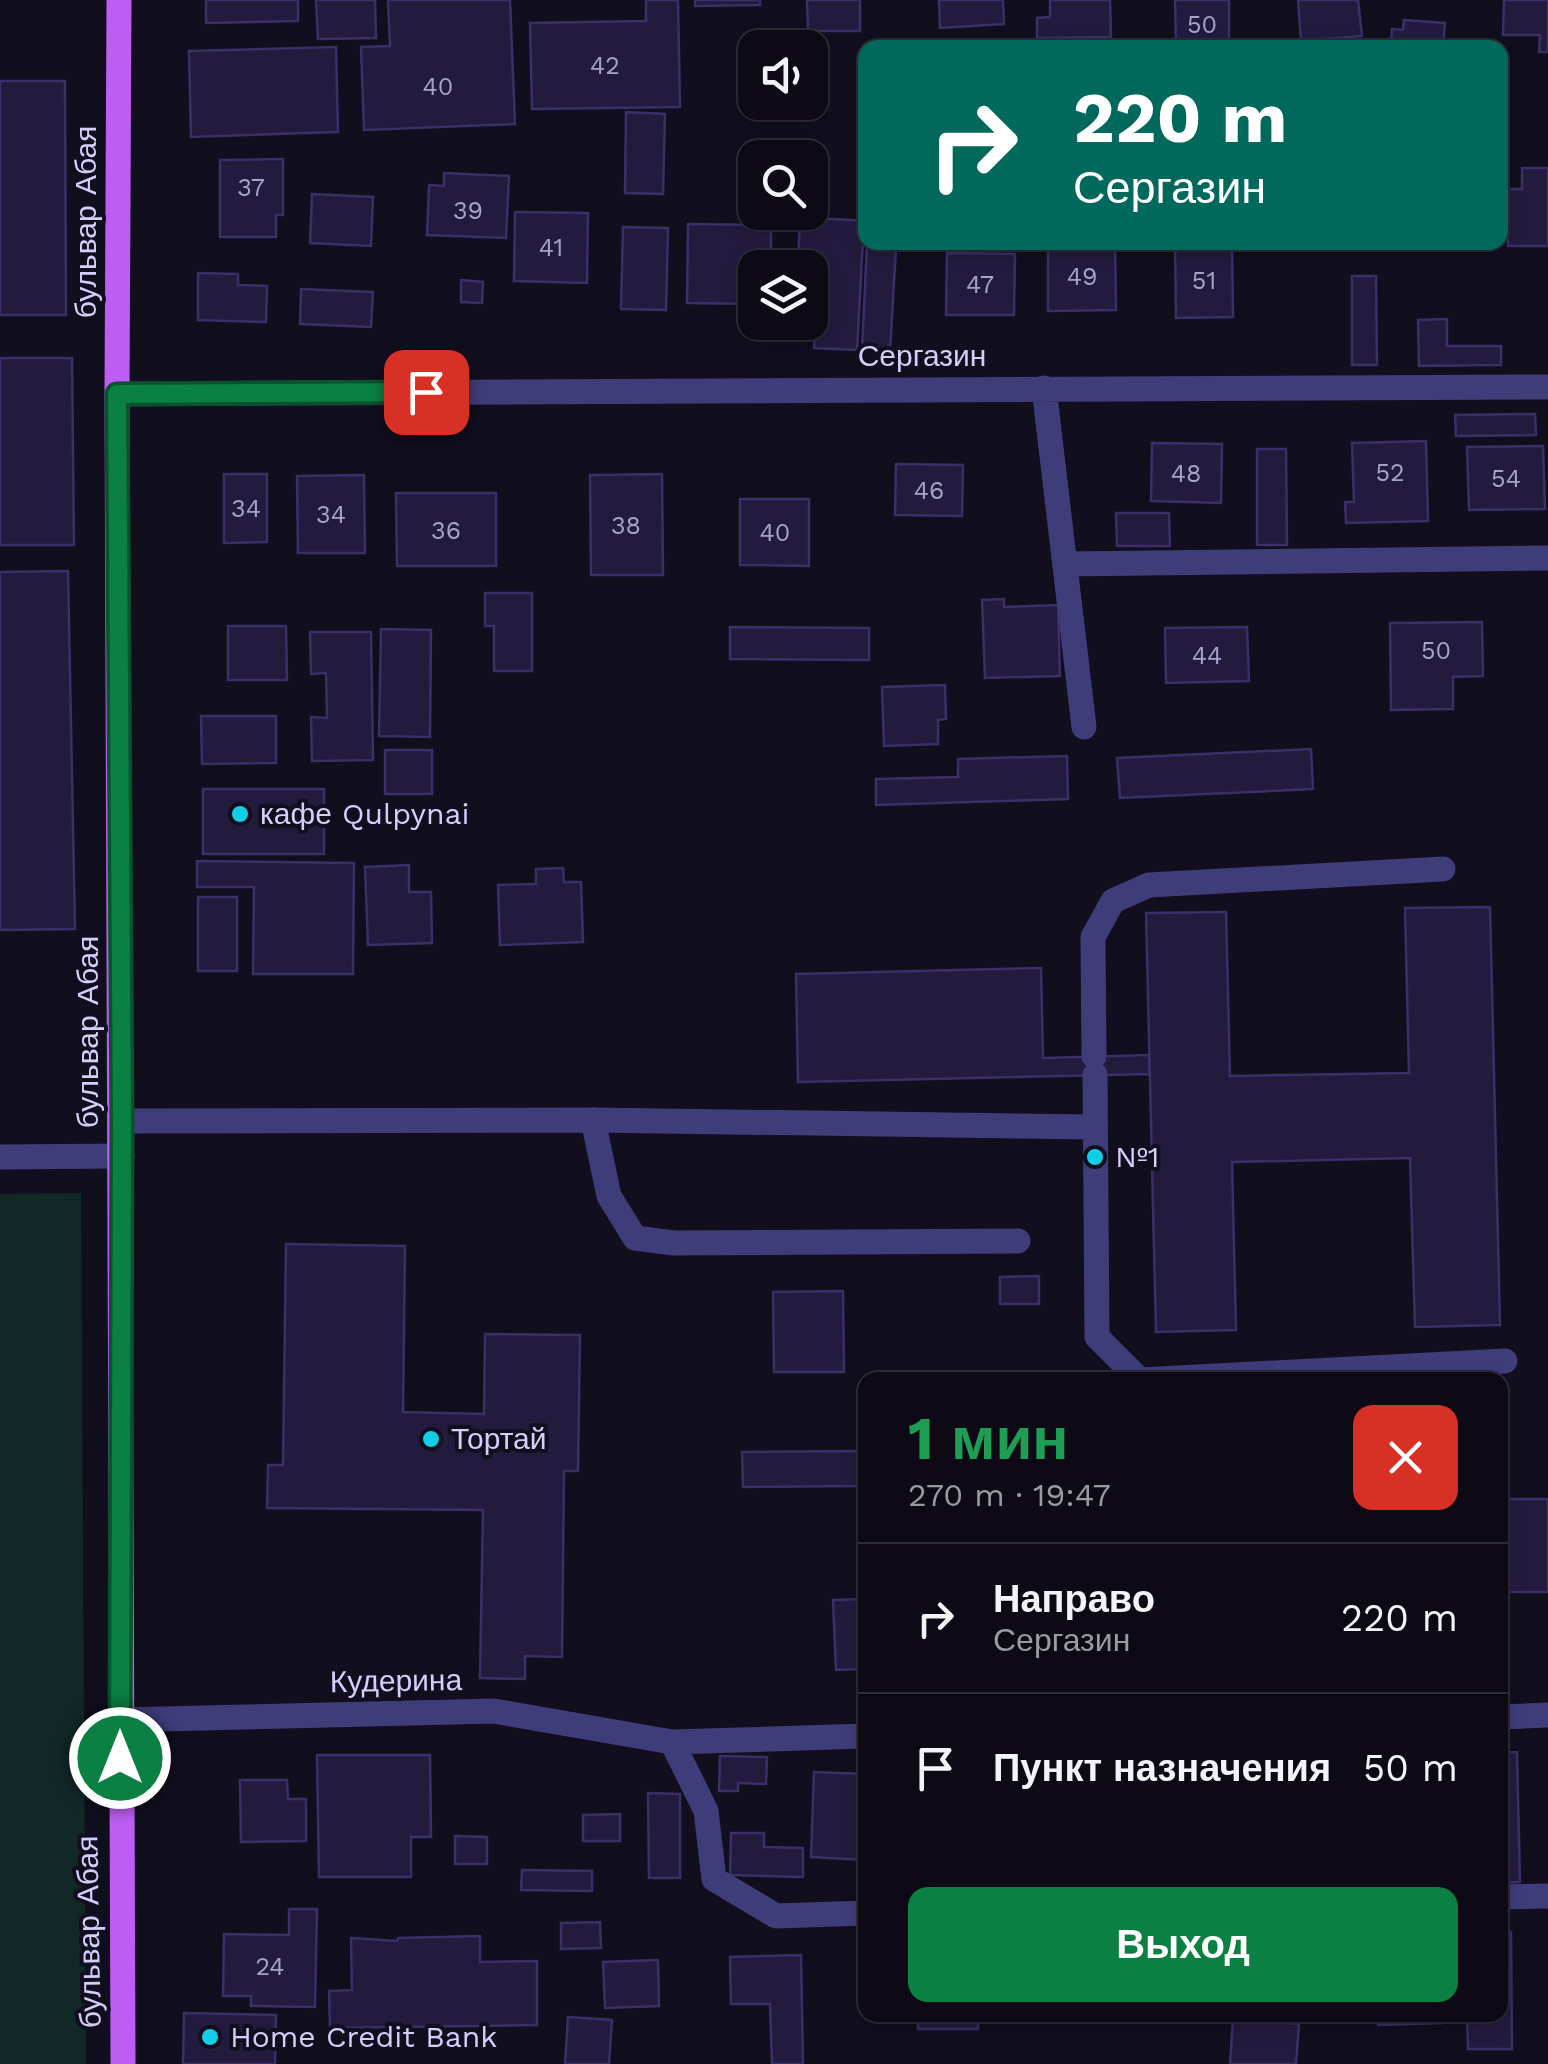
<!DOCTYPE html>
<html lang="ru">
<meta charset="utf-8">
<style>
:root{--surface:#0d0a16;--page:#16131f;--text:#f1f3f6;--muted:#9a9aa1;--line:#2d2b35;--accent:#0b8043}
body{margin:0;font-family:"Work Sans",sans-serif;background:var(--page);color:var(--text);height:100vh;display:flex;flex-direction:column;font-size:38px;white-space:nowrap}
*{box-sizing:border-box;margin:0}
p{font-size:32px;color:var(--muted)}
.icon{flex:none;width:55px;height:55px;fill:none;stroke:currentColor;stroke-width:2;stroke-linecap:round;stroke-linejoin:round}
.map{position:relative;flex:1;overflow:hidden}
.panel{position:absolute;left:858px;top:1372px;width:650px;height:650px;display:flex;flex-direction:column;background:var(--surface);border-radius:20px;box-shadow:0 5px 15px #0003,0 0 0 2px var(--line)}
.panel>*{flex:none}
.top-card{position:absolute;left:858px;top:40px;width:650px;height:210px;border-radius:20px;box-shadow:0 5px 15px #0003,0 0 0 2px var(--line);background:#00695c;color:#fff;overflow:hidden}
.fabs{position:absolute;left:738px;top:30px;display:grid;gap:20px}
.fabs a{display:grid;place-items:center;width:90px;height:90px;border-radius:20px;background:var(--surface);box-shadow:0 5px 15px #0003,0 0 0 2px var(--line);font-size:50px}
.pin{position:absolute;display:grid;place-items:center;width:85px;height:85px;color:#fff;margin:-42px;border-radius:20px;box-shadow:0 5px 15px #0006}
.me{position:absolute;width:110px;margin:-55px;rotate:0deg;stroke-linejoin:round;filter:drop-shadow(0 0 8px #0008)}
.turn{display:flex;align-items:center;gap:35px;height:210px;padding:0 50px;font-size:45px}
.turn .icon{width:130px;height:130px;stroke-width:2.5}
.turn b{display:block;font-size:70px;line-height:85px}
.round{display:grid;place-items:center;flex:none;width:105px;height:105px;border-radius:20px;background:var(--page)}
.overview{display:flex;align-items:center;justify-content:space-between;height:170px;padding:0 50px}
h1{font-size:60px;font-weight:700;line-height:75px;color:#1e9e55}
.cta{display:flex;gap:20px;margin-top:auto;padding:20px 50px}
.cta a{flex:1;height:115px;border-radius:20px;background:var(--accent);color:#fff;font-size:40px;font-weight:700;line-height:115px;text-align:center}
ul{padding:0;list-style:none}
li{display:flex;align-items:center;gap:30px;height:150px;padding:0 50px;border-top:2px solid var(--line)}
li div{flex:1}
li b{display:block;font-size:38px}
li em{font-style:normal}
.map>svg:first-child{display:block}
</style>
<div class="map">
<svg width="1548" height="2064" viewBox="0 0 1548 2064">
<rect width="100%" height="100%" fill="#110e1e"/>
<path fill="#112827" d="M81 1193 86 2064H0V1194Z"/>
<path fill="#231b3e" stroke="#3b2f68" stroke-width="2.5" d="M206 0H298V21L206 23Z
M316 0H375L376 38 318 39Z
M388 0H510L515 124 364 130 361 47 390 46Z
M646 0H678L680 107 532 109 530 23 646 21Z
M695 0H760V5L695 6Z
M807 0H860V31H808Z
M939 0H1003L1004 24 940 28Z
M1050 0H1110L1111 37 1037 38V18L1050 17Z
M1175 0H1229V48H1176Z
M1298 0H1358L1362 36 1301 41Z
M1504 0H1548V52H1539L1540 35H1503Z
M1404 20 1445 23 1443 48H1391L1392 29 1403 30Z
M336 47 338 132 191 137 189 51Z
M0 81H65L66 315H0Z
M626 112 665 114 663 194 625 193Z
M283 159V215H276V237H220V160Z
M1522 168H1548V246H1508L1507 189H1522Z
M444 173 509 176 506 238 427 235 429 185 444 186Z
M312 194 373 197 371 246 310 243Z
M515 212 588 213 587 283 514 281Z
M800 217 864 221 857 350 814 348 819 261 798 260Z
M688 224 771 225V268H755V304L687 303Z
M623 227 668 228 666 310 621 309Z
M1048 242H1115L1116 310 1048 311Z
M1175 242H1232L1233 317 1176 318Z
M867 246 896 248 890 351 862 349Z
M947 253 1015 254 1014 315H946Z
M198 273 238 274V285L267 286 266 322 198 320Z
M1352 276H1376L1377 365H1352Z
M461 280 483 282 482 303 461 302Z
M301 289 373 292 371 327 300 324Z
M1447 319V346H1501V365L1419 366 1418 320Z
M0 358H72L74 545H0Z
M1535 414 1536 435 1456 436 1455 415Z
M1426 441 1428 521 1346 523 1345 502H1354L1352 443Z
M1152 443 1222 444 1221 503 1151 501Z
M1543 446 1545 509 1469 510 1467 447Z
M1257 449H1286L1287 545H1257Z
M896 464 963 465 962 516 895 515Z
M224 474H267V542L224 543Z
M662 474 663 575H591L590 475Z
M364 475 365 553H298L297 476Z
M396 493H496V566H397Z
M740 499H809V566L740 565Z
M1116 513H1169L1170 546H1117Z
M68 571 75 929 0 930V572Z
M485 593H532V671H494V626H485Z
M1004 599V607L1058 605 1060 676 985 678 982 600Z
M1482 622 1483 676 1453 677V709L1391 710 1390 623Z
M228 626H286L287 680H228Z
M730 627 869 628V660L730 659Z
M1247 627 1249 681 1166 683 1165 628Z
M381 629 431 630 430 737 379 736Z
M310 632H371L373 760 312 761 311 717 327 718 326 673 311 674Z
M945 685 946 719 938 720V744L884 746 882 687Z
M201 716H276V763L202 764Z
M1311 749 1313 789 1120 798 1117 758Z
M385 750H432V794H385Z
M1067 756 1068 799 876 805V779L958 777V759Z
M203 789H324V854H203Z
M197 861 354 863 353 974H253L254 887H197Z
M409 865V892H431L432 943 368 945 365 867Z
M563 868 564 882H581L583 942 500 945 498 885 536 884V869Z
M198 897H237V971H198Z
M1490 907 1500 1325 1415 1327 1410 1158 1232 1162 1236 1330 1156 1332 1146 913 1226 912 1230 1076 1409 1073 1405 908Z
M1041 968 1043 1058 1149 1055V1074L798 1082 796 974Z
M286 1244 405 1246 403 1412 484 1414 485 1334 580 1335 578 1471H564L562 1657 525 1656V1679L480 1678 483 1510 267 1508 268 1465H283Z
M1039 1276V1304H1000V1277Z
M843 1291 844 1372H774L773 1292Z
M865 1451V1486L743 1487 742 1452Z
M1508 1499H1548V1592H1509Z
M865 1599V1669L836 1670 833 1600Z
M1517 1752 1520 1882 1500 1883V1753Z
M317 1755H430L431 1837H411V1877H319Z
M720 1756 767 1757 766 1784 738 1783V1791H719Z
M814 1772 865 1774V1860L811 1857Z
M240 1780H287L288 1799H306V1841L241 1842Z
M648 1793 680 1794V1878H649Z
M620 1814V1841H583V1815Z
M731 1833H764V1847L803 1848V1877L730 1875Z
M455 1836 487 1837V1864H455Z
M522 1870 592 1871V1891L521 1890Z
M289 1909H317L315 2007 251 2006V1996H223L224 1934 289 1935Z
M600 1922 601 1948 561 1949V1923Z
M1500 1932H1511L1512 2049H1468L1467 2015H1500Z
M480 1936V1962L537 1961V2025L330 2028 329 1991 352 1990 351 1938 397 1941 398 1938Z
M801 1955 803 2064H772L770 2004H731L730 1957Z
M658 1960 659 2006 605 2008 603 1962Z
M184 2013 276 2015 275 2064H183Z
M918 2015H978V2029H918Z
M1027 2015H1079V2022L1027 2021Z
M1378 2015H1441L1442 2023 1378 2025Z
M568 2017 612 2020 609 2064H565Z
M1233 2019 1299 2024 1296 2064H1230Z"/>
<g fill="none" stroke-linecap="round" stroke-linejoin="round">
<path stroke="#3f3c7a" stroke-width="25" d="M1044 388 1084 727
M117 394 1548 387
M1066 564 1548 558
M1094 1056 1093 937 1113 901 1149 885 1443 869
M1095 1075 1097 1337 1140 1380 1505 1361
M593 1120 609 1196 635 1238 674 1243 1018 1241
M122 1121 593 1120 1095 1127
M0 1157 122 1156
M1500 1717 1548 1715
M120 1720 494 1711 672 1742 865 1736
M672 1742 706 1811 714 1879 776 1916 865 1913
M1500 1897 1548 1896"/>
<path stroke="#bd5df3" stroke-width="25" d="M119 0 117 394 123 2064"/>
</g>
<g fill="none" stroke-linecap="round" stroke-linejoin="round">
<defs>
<path id="route" d="M120 1758 122 1122 117 394 426 392"/>
</defs>
<use href="#route" stroke="#07532c" stroke-width="25"/>
<use href="#route" stroke="#0b8043" stroke-width="18"/>
</g>
<g fill="#10cee5" stroke="#110e1e" stroke-width="4">
<circle cx="240" cy="814" r="10"/>
<circle cx="1095" cy="1157" r="10"/>
<circle cx="431" cy="1439" r="10"/>
<circle cx="210" cy="2037" r="10"/>
</g>
<g text-anchor="middle" stroke-width="8" stroke-linejoin="round" paint-order="stroke">
<g font-size="25" fill="#a8a1cc">
<text x="1202" y="33">50</text>
<text x="605" y="74">42</text>
<text x="438" y="95">40</text>
<text x="251" y="196">37</text>
<text x="468" y="219">39</text>
<text x="551" y="256">41</text>
<text x="1082" y="285">49</text>
<text x="1204" y="289">51</text>
<text x="980" y="293">47</text>
<text x="1390" y="481">52</text>
<text x="1186" y="482">48</text>
<text x="1506" y="487">54</text>
<text x="929" y="499">46</text>
<text x="246" y="517">34</text>
<text x="331" y="523">34</text>
<text x="626" y="534">38</text>
<text x="446" y="539">36</text>
<text x="775" y="541">40</text>
<text x="1436" y="659">50</text>
<text x="1207" y="664">44</text>
<text x="270" y="1975">24</text>
</g>
<g font-size="30" fill="#d4cefb" stroke="#110e1e">
<text transform="translate(86 222) rotate(-90)" y="10">бульвар Абая</text>
<text x="922" y="366">Сергазин</text>
<text transform="translate(88 1032) rotate(-90)" y="10">бульвар Абая</text>
<text transform="translate(396 1681) rotate(-1)" y="10">Кудерина</text>
<text transform="translate(89 1932) rotate(-91)" y="10">бульвар Абая</text>
</g>
<g font-size="30" fill="#d4cefb" stroke="#110e1e" text-anchor="start">
<text x="260" y="824">кафе Qulpynai</text>
<text x="1115" y="1167">№1</text>
<text x="451" y="1449">Тортай</text>
<text x="230" y="2047">Home Credit Bank</text>
</g>
</g>
</svg>
<div class="fabs">
<a><svg class="icon" aria-label="sound" viewBox="0 0 24 24"><path d="M4 9h4l5-4v14l-5-4H4zM17 9q2 3 0 6"/></svg></a>
<a><svg class="icon" aria-label="search" viewBox="0 0 24 24"><circle cx="10" cy="10" r="6"/><path d="M15 15l6 6"/></svg></a>
<a><svg class="icon" aria-label="layers" viewBox="0 0 24 24"><path d="M12 4l9 5-9 5-9-5zM3 14l9 5 9-5"/></svg></a>
</div>
<div class="pin" style="left:426px;top:392px;background:#d93025"><svg class="icon" aria-label="arrive" viewBox="0 0 24 24"><path d="M6 21V4h12l-3 4 3 4H6"/></svg></div>
<svg class="me" style="left:120px;top:1758px" viewBox="-20 -20 40 40"><circle r="17" fill="#0b8043" stroke="#fff" stroke-width="3"/><path d="M0-11L8 9 0 5-8 9z" fill="#fff"/></svg>
<div class="top-card">
<div class="turn"><svg class="icon" aria-label="right" viewBox="0 0 24 24"><path d="M7 20v-9h11M14 6l5 5-5 5"/></svg><div><b>220 m</b>Сергазин</div></div>
</div>
<section class="panel">
<div class="overview"><div><h1>1 мин</h1><p>270 m · 19:47</p></div><a class="round" style="background:#d93025;color:#fff"><svg class="icon" aria-label="close" viewBox="0 0 24 24"><path d="M6 6l12 12M18 6L6 18"/></svg></a></div>
<ul>
<li><svg class="icon" aria-label="right" viewBox="0 0 24 24"><path d="M7 20v-9h11M14 6l5 5-5 5"/></svg><div><b>Направо</b><p>Сергазин</p></div><em>220 m</em></li>
<li><svg class="icon" aria-label="arrive" viewBox="0 0 24 24"><path d="M6 21V4h12l-3 4 3 4H6"/></svg><div><b>Пункт назначения</b></div><em>50 m</em></li>
</ul>
<div class="cta"><a>Выход</a></div>
</section>
</div>
